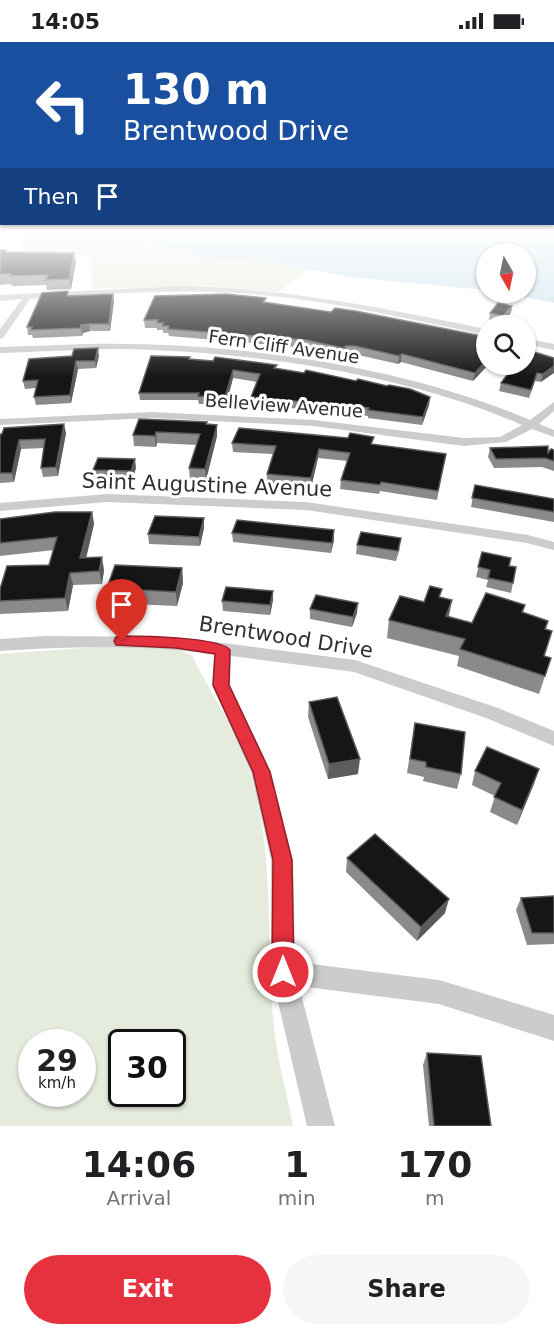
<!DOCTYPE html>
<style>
:root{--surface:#fff;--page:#f6f6f6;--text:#202124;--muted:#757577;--accent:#e6313e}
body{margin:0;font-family:"DejaVu Sans",sans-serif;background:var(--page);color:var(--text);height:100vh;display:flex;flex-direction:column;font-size:22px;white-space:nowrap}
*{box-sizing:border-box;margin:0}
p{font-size:20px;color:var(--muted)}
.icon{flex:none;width:33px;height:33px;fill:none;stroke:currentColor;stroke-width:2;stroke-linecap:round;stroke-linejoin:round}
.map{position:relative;height:1084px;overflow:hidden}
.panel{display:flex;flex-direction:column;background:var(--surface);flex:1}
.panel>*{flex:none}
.hud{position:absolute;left:0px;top:0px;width:555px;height:183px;box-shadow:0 2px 4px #0004;background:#1a4fa0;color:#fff;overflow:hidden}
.needle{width:39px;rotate:171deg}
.controls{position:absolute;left:476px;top:201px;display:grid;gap:12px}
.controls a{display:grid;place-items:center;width:60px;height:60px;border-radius:50%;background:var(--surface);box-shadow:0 2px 4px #0004;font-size:30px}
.speed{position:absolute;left:18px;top:987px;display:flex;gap:12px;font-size:30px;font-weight:700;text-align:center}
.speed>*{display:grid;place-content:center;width:78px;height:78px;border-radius:50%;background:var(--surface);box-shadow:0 2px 4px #0004;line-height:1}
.speed small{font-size:15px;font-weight:400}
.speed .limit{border:3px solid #111;border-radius:9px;background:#fff;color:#111}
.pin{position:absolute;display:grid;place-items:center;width:51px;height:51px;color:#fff;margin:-62px -26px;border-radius:50% 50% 50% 0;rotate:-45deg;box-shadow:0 0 6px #0007}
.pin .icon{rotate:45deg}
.me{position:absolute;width:66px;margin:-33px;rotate:0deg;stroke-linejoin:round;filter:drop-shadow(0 0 4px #0008)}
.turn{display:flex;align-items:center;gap:21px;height:126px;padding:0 24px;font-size:27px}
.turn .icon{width:78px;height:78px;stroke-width:2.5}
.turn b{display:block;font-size:42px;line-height:51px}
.then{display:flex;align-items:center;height:57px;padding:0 24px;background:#0003;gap:12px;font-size:22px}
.eta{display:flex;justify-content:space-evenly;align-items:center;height:102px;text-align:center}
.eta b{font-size:36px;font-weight:700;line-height:42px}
.cta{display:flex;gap:12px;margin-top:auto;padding:12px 24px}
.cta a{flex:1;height:69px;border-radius:36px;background:var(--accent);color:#fff;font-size:24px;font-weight:700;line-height:69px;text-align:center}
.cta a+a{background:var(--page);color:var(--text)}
.status{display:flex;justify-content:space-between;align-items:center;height:42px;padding:0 30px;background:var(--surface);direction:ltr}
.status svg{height:16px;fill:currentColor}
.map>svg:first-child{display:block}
</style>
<div class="status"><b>14:05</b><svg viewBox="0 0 49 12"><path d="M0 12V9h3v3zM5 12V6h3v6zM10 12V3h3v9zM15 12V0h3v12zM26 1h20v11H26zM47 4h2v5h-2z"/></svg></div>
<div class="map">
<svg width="554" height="1084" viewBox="0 0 554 1084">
<rect width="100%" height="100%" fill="#fff"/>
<path fill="#e5ecdd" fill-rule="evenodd" d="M0 183H117L148 201 186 209 201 217 261 218 310 227 278 250 208 244 92 247 91 213 18 216 24 192 0 193Z
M111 604 175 607 192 613C209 651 235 683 248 723 275 806 266 891 273 976 276 1012 286 1049 293 1084H0V612ZM32 1000H82V1052H32ZM122 1000H172V1052H122Z"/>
<path fill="#c9dfec" d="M117 183H554V261L506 251 525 250V212H486V248L349 235 261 218 201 217 188 213 190 211 186 209 148 201Z"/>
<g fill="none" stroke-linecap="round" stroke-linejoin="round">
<path fill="#ccc" fill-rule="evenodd" d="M182 244C285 246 385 266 486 287V293C405 276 323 257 239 251 170 247 100 252 30 257L3 296 0 297V287L22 257 0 259V253Z
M525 296 554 302V308L525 302Z
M86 302C228 299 399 322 530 378L554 360V369L539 382 554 388V395L532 387 506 400 464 404 314 384 152 376 0 383V377L152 370 314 378 464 396 500 395 522 383C403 331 248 309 118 307 79 307 39 310 0 311V305Z
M107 452 306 460 528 493 554 500V508L527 501 306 468 107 460 0 469V461Z
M46 594 176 595 355 618 498 666 554 689V704L486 676 354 630 231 614 230 643 271 730 293 818 295 920 439 938 554 973V999L439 962 299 944 335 1084H307L271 930V818L251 730 212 643 214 612C144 603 71 604 0 609V597Z"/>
</g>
<path fill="#8a8a8a" d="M0 208 6 210 76 220 71 247 47 248 46 243 12 244 11 242 0 243Z
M68 249V253L114 259 110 289H90L83 291 82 294 33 296 32 293H28L27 285Z
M266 260 486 322H489L473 339 401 320 398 322 354 312 346 311 343 314 306 306 169 294 168 291H163V288H157V286H145L144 278Z
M512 264 511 271 502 281 489 279 490 271Z
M72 314H99L96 326 78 327 71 361 36 363 34 355 36 346 25 347 23 339Z
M554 316 541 340 535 339 529 356 499 349 501 341 513 325 502 322H525Z
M190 317 277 327 387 344 430 355 429 363 422 383 368 376V374L252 362 251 355 257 340 233 336 226 363 199 362 198 358H140L139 351Z
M207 380V382L217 394 206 438H190L189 426 197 403 157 401 156 405 134 404 133 393Z
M66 391 58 434 43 435 41 426 44 406 21 407 14 440 0 441V392Z
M232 401 373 403 446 412 437 458 380 449 379 452 340 447 341 438 347 419 318 416 311 446 267 441V432L273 412 233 410Z
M490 406 548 411 554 408V429L542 425 494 426 488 415Z
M136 426 132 438 95 437 93 428Z
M475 443 554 457V480L471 465Z
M92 470 94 482 86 516 104 528 102 542 73 543 68 569 0 572V547L49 523 54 508 0 514V477Z
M204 486 200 504 149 502 148 492Z
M232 491 334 498 331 511 233 500Z
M357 503 400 506 396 519 356 512Z
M482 510 509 524 516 525 511 551 486 545 488 538 476 535Z
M182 526 183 541 177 564 110 561 107 546Z
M441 555 452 558 449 575 472 581 525 563 523 571 548 579 546 587 544 614 551 616 539 652 457 624 459 614 387 596 389 578 424 560Z
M273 558 270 573 223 569 222 559Z
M310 567 357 571 352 585 310 577Z
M309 660 358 732 328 737 308 675Z
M415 681 461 732 457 747 423 739 424 735 407 731Z
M539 727 517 783 490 770 495 754 472 743 475 729Z
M347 816 445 871 417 899 346 830Z
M554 854V902L527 903 516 868 521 856Z
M427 1011 491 1084H429L423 1023Z"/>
<path fill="#5c5c5c" d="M74 211 76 220 71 247 69 237Z
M113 252 114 259 110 289 109 282Z
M512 264 511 271 502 281 503 274Z
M89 282 90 289 83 291 82 294 81 286V283Z
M346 304V311L343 314V306Z
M98 306 99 314 96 326 95 319Z
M402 312 401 320 398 322 399 314Z
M76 319 78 327 71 361 70 353Z
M486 319V322H489L473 339 475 331Z
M554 324V331L541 340 543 332Z
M233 328V336L226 363 225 355Z
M430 355 429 363 422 383 423 375Z
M64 382 66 391 58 434 56 425Z
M217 383V394L206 438 205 427Z
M156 390 157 401 156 405 155 394Z
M19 398 21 407 14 440 12 431Z
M319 407 318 416 311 446V436Z
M135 417 136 426 132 438 131 429Z
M92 470 94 482 83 529 80 516Z
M204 476V486L200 504 199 495Z
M334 488V498L331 511 332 501Z
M102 515 104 528 102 542 99 529Z
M182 526 183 541 177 564 176 550Z
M70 531 73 543 68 569 65 556Z
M273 549V558L270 573V563Z
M452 558 448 575 446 574Z
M358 561 357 571 352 585 353 575Z
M360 717 358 732 328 737 329 722Z
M539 727 534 742 517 783 522 768Z
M449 857 445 871 417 899 421 885Z"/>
<path fill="#161616" stroke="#5c5c5c" stroke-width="1.5" d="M0 208H6L5 210 74 211 69 237 45 238 48 233 10 234 11 232H0Z
M68 249 67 254 113 252 109 282H89L81 283V286L31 288 32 285H27L42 251Z
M226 252 266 256 263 260 331 270 335 266 356 269 482 294 486 296V319L475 331 402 312 399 314 355 304H346L343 306 306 298 168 287 169 284H162L163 281H157L158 278H144L155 254Z
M498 261 512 264 503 274 490 271Z
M98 306 95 319H76L70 353 34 355 38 338 23 339 29 317 72 314 74 307Z
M525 307 554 316V324L543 332 537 331 531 348 501 341 515 322H525Z
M151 314 190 315 189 317 213 319 215 315 277 323 274 326 304 331 306 328 356 339 358 337 387 344 389 343 410 347 430 355 423 375 368 368 369 366 251 355 260 332 233 328 225 355 198 354 199 351H139Z
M139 377 207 380 206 382 217 383 205 427 189 426 200 392 156 390 155 394 133 393Z
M64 382 56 425 41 426 45 397 19 398 12 431H0V392H2L4 386Z
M239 386 348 396 350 391 374 395 371 402 446 412 438 449 381 440 380 443 341 438 350 411 319 407 311 436 267 432 276 404 232 401Z
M548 404V411L551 407 554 408V419L545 416 496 417 490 406Z
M98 416 135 417 131 429 93 428Z
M475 443 554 457V470L472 456Z
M55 470H92L80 516 102 515 99 529 70 531 65 556 0 559V547L7 524 49 523 57 495 0 501V477Z
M155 474 204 476 199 495 148 492Z
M237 478 334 488 332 501 232 491Z
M361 490 401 496 398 509 357 503Z
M482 510 511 516 509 524 516 525 513 541 488 536 490 528 478 525Z
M115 523 182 526 176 550 107 546Z
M430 544 442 547 439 555 452 558 446 574 472 581 486 551 525 563 522 570 548 579 545 587 552 589 544 614 551 616 545 634 460 607 465 597 389 578 400 554 424 560Z
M226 545 273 549 270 563 222 559Z
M316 553 358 561 353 575 310 567Z
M337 655 360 717 329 722 309 660Z
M415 681 465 690 461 732 426 725V720L410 717Z
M487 705 539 727 522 768 494 755 501 741 475 729Z
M375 792 449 857 421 885 347 816Z
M554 854V891H532L521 856Z
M427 1011 481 1014 491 1084H434Z"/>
<linearGradient id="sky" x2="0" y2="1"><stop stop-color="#9bc5ea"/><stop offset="0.55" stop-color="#fff"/><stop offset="1" stop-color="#fff" stop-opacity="0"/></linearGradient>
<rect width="554" height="335" fill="url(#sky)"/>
<path fill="#e6313e" stroke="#962028" stroke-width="1.5" d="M122 594C140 594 221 595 230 608L229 643 270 730 292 818 294 930 291 937 283 941 276 937 272 930 273 818 253 730 213 643 215 612 176 606 116 603 114 599 116 595Z"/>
<g text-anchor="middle" stroke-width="6" stroke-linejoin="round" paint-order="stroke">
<g font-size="18" fill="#2f2f2f" stroke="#fff">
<text transform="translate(284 305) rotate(8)" y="6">Fern Cliff Avenue</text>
<text transform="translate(284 364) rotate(4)" y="6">Belleview Avenue</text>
</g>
<g font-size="21" fill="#2f2f2f" stroke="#fff">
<text transform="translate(207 443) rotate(2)" y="7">Saint Augustine Avenue</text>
<text transform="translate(286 595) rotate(9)" y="7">Brentwood Drive</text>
</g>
</g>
</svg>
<div class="controls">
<a><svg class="needle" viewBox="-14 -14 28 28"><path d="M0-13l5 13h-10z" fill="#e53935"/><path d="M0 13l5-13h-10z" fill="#757577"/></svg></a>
<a><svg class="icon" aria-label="search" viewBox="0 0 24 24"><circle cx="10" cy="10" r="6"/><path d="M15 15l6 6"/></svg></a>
</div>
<div class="speed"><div>29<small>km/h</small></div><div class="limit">30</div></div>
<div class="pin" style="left:122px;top:599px;background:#d93025"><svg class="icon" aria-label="arrive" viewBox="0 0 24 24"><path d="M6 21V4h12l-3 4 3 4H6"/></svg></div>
<svg class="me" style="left:283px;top:930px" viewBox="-20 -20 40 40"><circle r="17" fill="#e6313e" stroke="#fff" stroke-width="3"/><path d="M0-11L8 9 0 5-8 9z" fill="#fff"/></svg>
<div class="hud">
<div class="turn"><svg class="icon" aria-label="left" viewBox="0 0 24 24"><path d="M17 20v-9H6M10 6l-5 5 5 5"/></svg><div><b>130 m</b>Brentwood Drive</div></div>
<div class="then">Then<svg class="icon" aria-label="arrive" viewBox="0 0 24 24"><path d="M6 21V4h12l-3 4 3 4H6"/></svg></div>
</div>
</div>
<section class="panel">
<div class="eta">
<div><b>14:06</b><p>Arrival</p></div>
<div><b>1</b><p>min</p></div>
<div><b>170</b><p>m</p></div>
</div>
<div class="cta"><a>Exit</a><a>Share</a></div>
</section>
